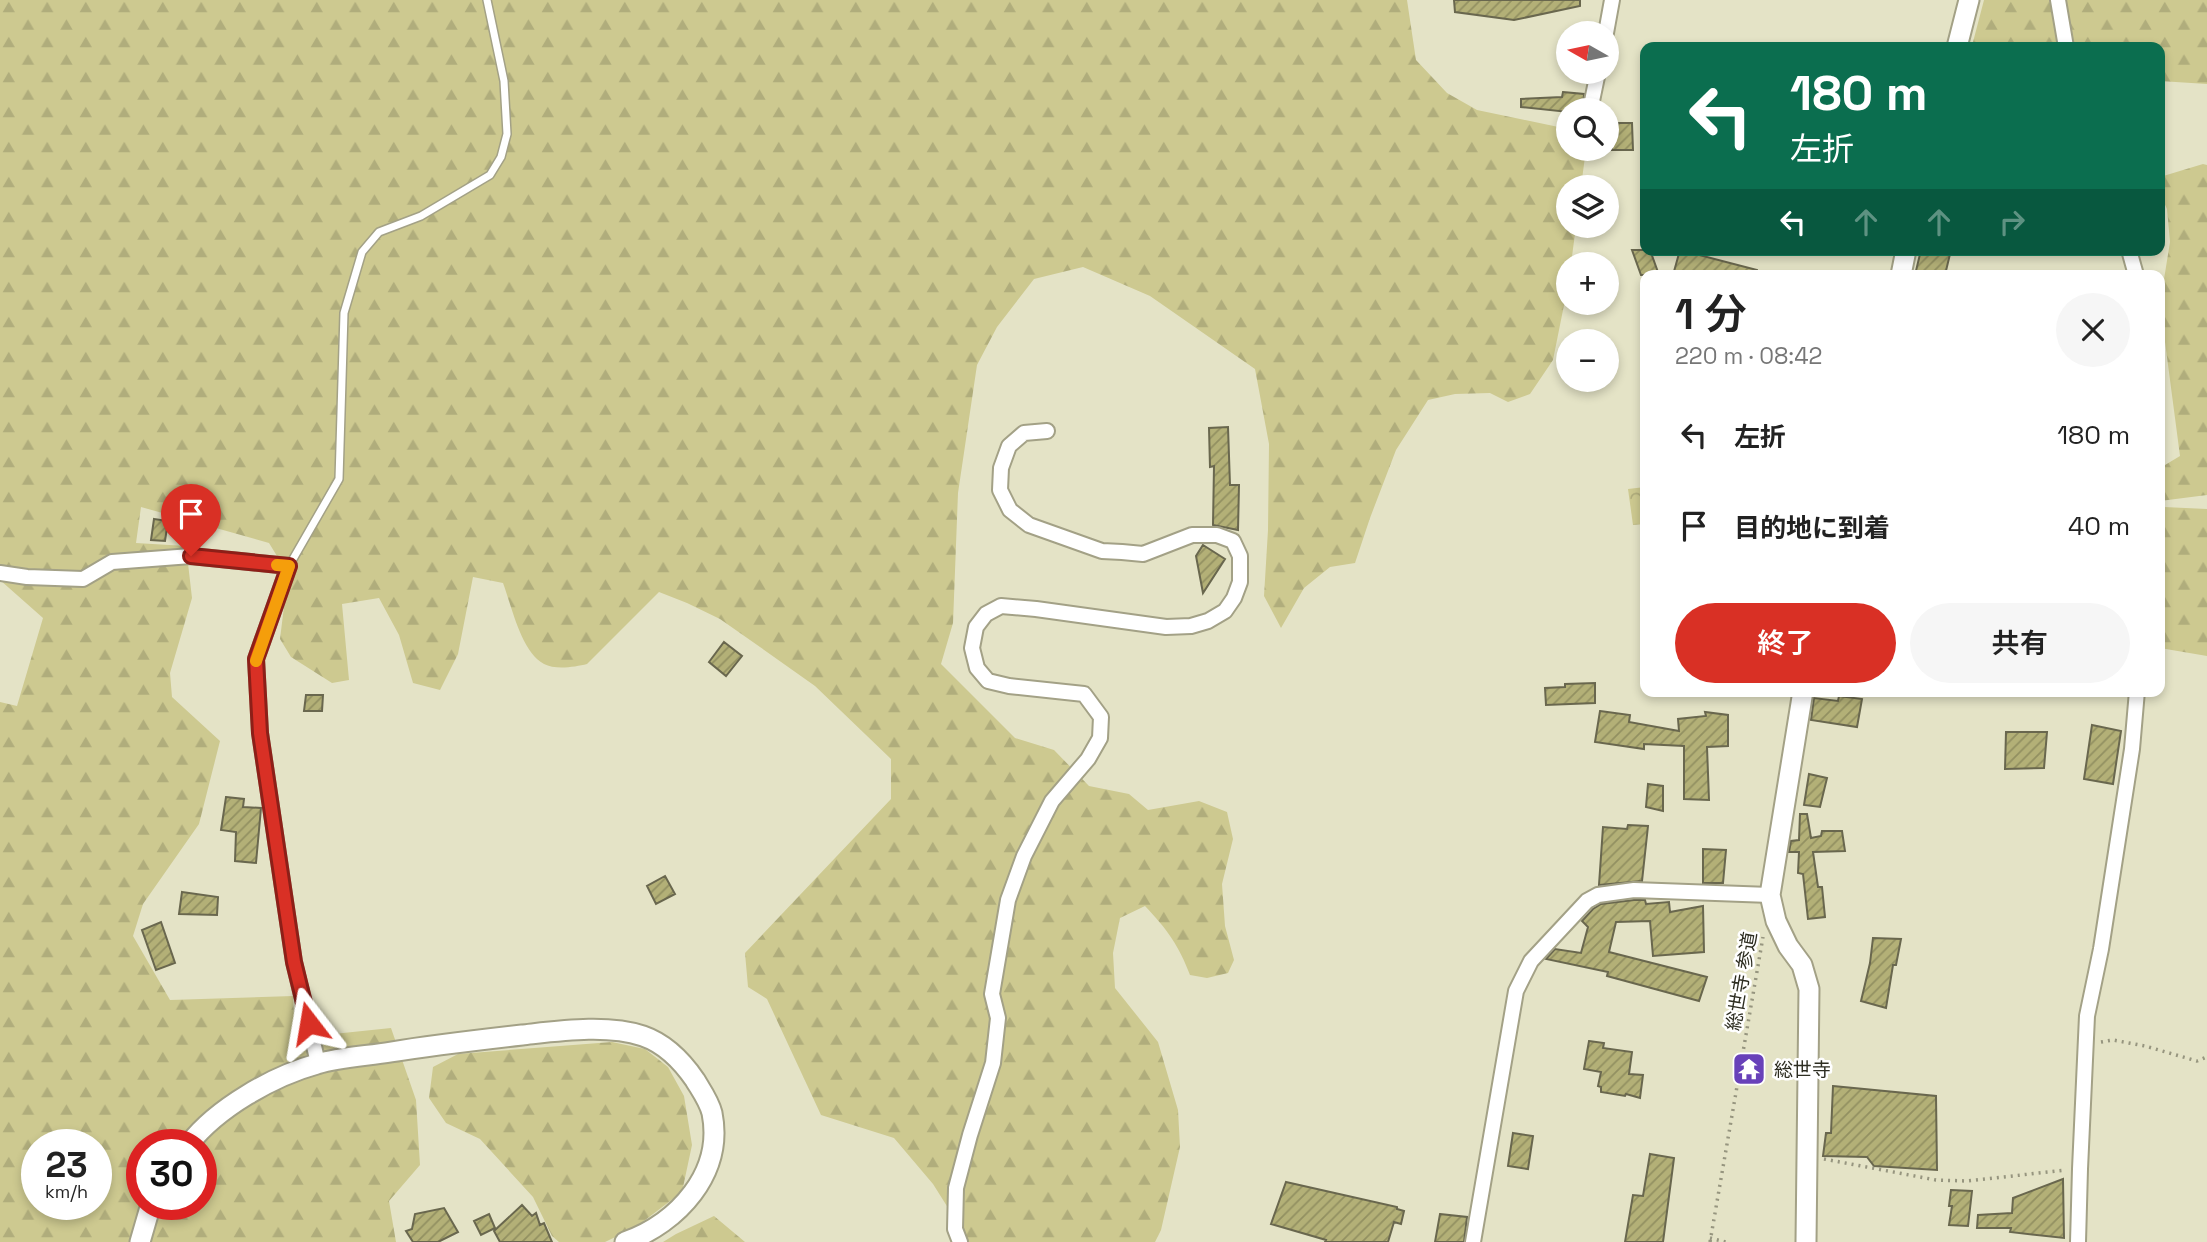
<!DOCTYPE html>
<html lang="ja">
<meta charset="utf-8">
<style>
:root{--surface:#fff;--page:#f6f6f6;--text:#222;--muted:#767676;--accent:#d93025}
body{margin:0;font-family:"Space Grotesk","Noto Sans JP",sans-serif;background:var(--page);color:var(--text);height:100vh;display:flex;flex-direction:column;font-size:26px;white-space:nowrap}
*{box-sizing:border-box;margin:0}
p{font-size:23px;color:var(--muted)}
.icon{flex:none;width:38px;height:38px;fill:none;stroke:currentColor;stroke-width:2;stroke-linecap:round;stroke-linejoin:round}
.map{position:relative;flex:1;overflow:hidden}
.details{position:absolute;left:1640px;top:270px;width:525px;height:427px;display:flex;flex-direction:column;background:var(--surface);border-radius:14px;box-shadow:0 4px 10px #0003}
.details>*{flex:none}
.guide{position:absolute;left:1640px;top:42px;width:525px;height:214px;border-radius:14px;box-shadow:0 4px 10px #0003;background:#0b6e4f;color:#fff;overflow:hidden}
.needle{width:46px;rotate:279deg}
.tools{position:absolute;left:1556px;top:21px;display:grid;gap:14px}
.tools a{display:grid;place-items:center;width:63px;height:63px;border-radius:50%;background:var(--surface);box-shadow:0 4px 10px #0003;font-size:35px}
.speed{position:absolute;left:21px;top:1129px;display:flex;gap:14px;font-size:35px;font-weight:700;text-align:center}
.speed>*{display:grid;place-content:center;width:91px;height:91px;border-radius:50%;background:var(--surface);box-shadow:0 4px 10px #0003;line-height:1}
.speed small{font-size:18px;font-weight:400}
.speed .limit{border:10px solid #d22;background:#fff;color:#111}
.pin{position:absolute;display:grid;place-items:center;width:60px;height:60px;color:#fff;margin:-72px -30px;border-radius:50% 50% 50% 0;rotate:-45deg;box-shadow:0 0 7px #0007}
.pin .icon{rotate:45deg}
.me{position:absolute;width:77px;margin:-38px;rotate:346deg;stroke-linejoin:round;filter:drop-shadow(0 0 5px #0008)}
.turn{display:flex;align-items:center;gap:24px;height:147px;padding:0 35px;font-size:32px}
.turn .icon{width:91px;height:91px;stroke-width:2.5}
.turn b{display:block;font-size:49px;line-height:60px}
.lanes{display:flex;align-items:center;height:66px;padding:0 35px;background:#0003;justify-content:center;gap:35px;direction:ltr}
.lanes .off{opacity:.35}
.round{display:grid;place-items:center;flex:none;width:74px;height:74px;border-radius:37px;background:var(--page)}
.headline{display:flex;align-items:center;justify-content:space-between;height:119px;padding:0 35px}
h1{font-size:42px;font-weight:600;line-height:52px}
.cta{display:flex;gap:14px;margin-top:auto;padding:14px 35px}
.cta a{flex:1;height:80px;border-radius:42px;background:var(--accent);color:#fff;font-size:28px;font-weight:600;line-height:80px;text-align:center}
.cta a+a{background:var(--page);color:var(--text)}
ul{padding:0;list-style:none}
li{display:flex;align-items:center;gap:21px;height:91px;padding:0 35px}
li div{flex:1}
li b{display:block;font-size:26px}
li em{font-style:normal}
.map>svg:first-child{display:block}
</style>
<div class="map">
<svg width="2207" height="1242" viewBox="0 0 2207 1242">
<defs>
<pattern id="forest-firs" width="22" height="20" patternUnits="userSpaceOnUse" patternTransform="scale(1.75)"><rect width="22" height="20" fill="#cdc990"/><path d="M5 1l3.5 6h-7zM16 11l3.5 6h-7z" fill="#b0ad7c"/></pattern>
<pattern id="park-crowns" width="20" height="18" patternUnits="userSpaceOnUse" patternTransform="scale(1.75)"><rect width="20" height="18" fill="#cdc990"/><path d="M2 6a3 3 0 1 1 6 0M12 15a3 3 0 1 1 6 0" fill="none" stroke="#b0ad7c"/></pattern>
<pattern id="building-hatch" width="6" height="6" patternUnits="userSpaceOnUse" patternTransform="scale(1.75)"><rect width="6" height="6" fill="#b3b077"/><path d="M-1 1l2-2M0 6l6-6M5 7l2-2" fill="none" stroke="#929061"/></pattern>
</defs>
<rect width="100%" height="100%" fill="#e4e3c6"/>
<path fill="url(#forest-firs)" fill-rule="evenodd" d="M0 0H1407L1416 60 1447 93 1477 110 1568 129V149H1586L1581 187H1568V226H1576L1571 264H1568V285L1553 360 1530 394 1508 402 1490 393 1455 394 1428 400 1396 450 1370 518 1355 563 1330 567 1304 588 1281 628 1264 596 1268 530 1269 444 1255 369 1150 296 1083 267 1034 279 997 327 977 365 958 493 953 623 941 664 1015 738 1054 750 1089 786 1129 794 1148 810 1199 801 1227 812 1233 839 1222 884 1225 926 1234 960 1228 973 1207 978 1190 975C1179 946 1167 929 1145 906L1120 918 1113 953 1115 988 1158 1042 1178 1110 1180 1147 1161 1230 1155 1242H965L962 1230 933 1184 894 1138 821 1115 767 999 748 987 745 953 891 799V759L815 686 760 647 720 619 687 603 659 592 587 664C575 667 555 670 544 664 521 652 512 607 503 583L473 577 458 654 440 690 413 683 399 635 379 598 342 604 349 680 332 683 291 657 280 639 288 574 269 543 141 507 136 543 186 546 192 598 170 673 172 697 220 741 199 824 143 904 133 936 170 1000 293 996 295 1038 391 1028 416 1100 420 1165 389 1201 396 1242H0V702L17 706 43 618 0 580ZM37 1144H96V1204H37ZM142 1144H201V1204H142Z
M1984 0H2207V84L2160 81V47H1993L1973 42Z
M2203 164 2207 165V495L2160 501V468L2180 456 2160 304 2170 242 2167 209 2160 194V177Z
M2164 507 2207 509V656L2160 648V552Z
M612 1042 645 1049 668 1067 684 1096 692 1145 682 1192 636 1227 605 1242H559L552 1236 533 1197 480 1139 446 1123 429 1098 433 1067 458 1054Z
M714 1216 745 1242H663L676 1234Z"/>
<path fill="url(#park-crowns)" d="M1645 487V524L1633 525 1628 489Z"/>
<path fill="url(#building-hatch)" stroke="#69674e" stroke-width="2" d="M1454 0H1580V6L1514 20 1455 12Z
M1563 92 1584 94V110H1568V112L1521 107V99L1562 97Z
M1612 123H1632L1633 150H1612Z
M1632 250H1650L1659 275H1641Z
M1680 250 1757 270V275H1673Z
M1921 250 1950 254 1945 275H1915Z
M1228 427 1230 485H1239L1238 530 1213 525 1214 466 1210 467 1209 428Z
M154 519 168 521 165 541 151 540Z
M1203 545 1225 559 1203 593 1196 556Z
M724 642 742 656 726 676 709 662Z
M1595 683V703L1546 705 1545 688 1565 687V684Z
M306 695H323L322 711H304Z
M1839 696 1862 699 1857 727 1811 720 1814 698 1838 701Z
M1600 711 1630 715 1629 722 1679 731 1678 719 1706 716 1705 712 1728 715V746L1707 747 1709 800 1684 799V746L1644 744V749L1595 742Z
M2092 725 2121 731 2113 784 2084 779Z
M2006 732H2047L2044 768 2005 769Z
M1809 774 1827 778 1820 807 1804 805Z
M1648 784 1663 786V811L1646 807Z
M226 797 244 799 243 807 261 808 256 863 235 861 236 832 221 830Z
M1800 814H1807L1811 838 1821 836 1822 831H1842L1845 851 1813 852 1818 887H1822L1825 917 1808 919 1803 874 1798 873 1799 852H1789L1791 841 1799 840Z
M1628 825 1648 826 1642 881 1599 885 1603 827 1627 829Z
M1703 849 1726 850 1723 883H1703Z
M665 876 675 894 656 904 647 886Z
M182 892 218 897 217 915 179 914Z
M1634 900H1645L1646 904 1669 902 1670 912 1703 906 1704 952 1653 956 1650 921 1616 922 1609 952 1707 977 1699 1001 1607 976 1608 972 1546 959 1555 949 1581 953 1588 927 1582 921 1593 909 1601 904Z
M161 922 175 963 156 970 142 930Z
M1873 938 1901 939 1896 965H1893L1886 1008 1861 1001 1870 963Z
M1589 1041 1604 1043 1603 1048 1632 1052 1629 1074 1643 1075 1640 1098 1626 1094 1625 1096 1601 1092V1087L1598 1086 1601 1072 1584 1069Z
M1833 1086 1936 1096 1937 1170 1874 1166 1867 1157 1823 1156 1826 1133H1831Z
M1513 1133 1533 1136 1528 1169 1508 1166Z
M1650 1154 1674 1158 1663 1242H1625L1633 1195 1643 1196Z
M2063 1179 2064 1238 2010 1232 2011 1228H1977L1978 1215 2012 1213 2013 1198Z
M1286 1182 1397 1207V1209L1404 1211 1401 1224 1394 1222 1388 1242H1325L1326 1240 1271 1224Z
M1951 1190 1972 1191 1968 1226 1949 1225 1952 1206H1949Z
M522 1205 532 1216 536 1213 540 1225 544 1223 552 1242H500L494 1231Z
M444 1208 458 1232 438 1242H413L406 1231 412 1229 415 1214Z
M489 1214 495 1228 481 1235 474 1221Z
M1440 1214 1467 1217 1464 1242H1435Z"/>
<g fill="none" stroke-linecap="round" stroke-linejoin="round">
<defs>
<path id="lane" d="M289 566 339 479 344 313 362 252 379 232 421 216 490 175 501 157 507 134 504 81 487 0"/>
<path id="street" d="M2058 0 2066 47
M1606 33 1612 0
M1592 101 1598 72
M2129 250 2136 275
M0 573 27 577 83 579 112 562 191 556 289 566 256 659 260 733 294 962 318 1063
M960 1242 955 1229 956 1188 970 1135 993 1063 998 1018 992 994 1008 900 1024 856 1052 801 1088 759 1100 738 1101 717 1084 694 1009 686 988 681 977 668 972 648 976 627 986 614 1001 606 1036 609 1166 627 1191 626 1208 621 1225 611 1234 598 1240 582V556L1233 541 1217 535H1192L1143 554 1122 552 1102 551 1029 525 1010 510 1000 490 1001 468 1009 446 1024 433 1047 431
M1473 1242 1516 991 1531 961 1587 901 1598 895 1634 890 1770 895
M2078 1242 2080 1169 2087 1016 2101 949 2132 749 2137 691"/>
<path id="secondary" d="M1957 47 1969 0
M1901 275 1906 250
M1803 691 1770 895 1776 921 1788 946 1802 965 1809 989 1806 1242
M189 1144C217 1108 273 1076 317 1064 340 1057 367 1056 391 1052 434 1045 478 1040 522 1035 559 1031 607 1024 643 1036 666 1044 682 1061 695 1080 701 1090 709 1101 712 1113 724 1173 678 1223 625 1242
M140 1242 151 1204"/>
</defs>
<use href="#lane" stroke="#a3a186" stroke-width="10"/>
<use href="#street" stroke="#a3a186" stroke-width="18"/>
<use href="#secondary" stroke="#a3a186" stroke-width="23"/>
<path stroke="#96957f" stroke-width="3.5" stroke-dasharray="2 5" stroke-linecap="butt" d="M2101 1042 2113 1040 2145 1046 2197 1061 2207 1057
M1824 1159 1936 1180 1967 1181 2066 1170
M1710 1238 1726 1242
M1710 1242 1763 937"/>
<use href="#lane" stroke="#fff" stroke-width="7"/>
<use href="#street" stroke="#fff" stroke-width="14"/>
<use href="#secondary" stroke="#fff" stroke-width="19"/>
</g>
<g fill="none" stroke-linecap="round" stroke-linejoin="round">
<defs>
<path id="route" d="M191 556 289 566 256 659 260 733 294 962 309 1023"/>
</defs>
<use href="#route" stroke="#8d1f18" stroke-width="18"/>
<use href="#route" stroke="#d93025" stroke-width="12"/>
<path stroke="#f59e0b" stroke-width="12" d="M256 661 289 566 277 565"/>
</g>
<defs>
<symbol id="temple-square" viewBox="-11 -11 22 22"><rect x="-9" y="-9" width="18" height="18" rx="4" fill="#6841b9" stroke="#fff"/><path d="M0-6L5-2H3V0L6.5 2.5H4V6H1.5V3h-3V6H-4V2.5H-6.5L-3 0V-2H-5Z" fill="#fff"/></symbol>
</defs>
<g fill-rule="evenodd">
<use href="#temple-square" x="1730" y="1050" width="38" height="38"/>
</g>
<g text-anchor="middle" stroke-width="5" stroke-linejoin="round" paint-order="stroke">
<g font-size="19" fill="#2d2d21" stroke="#fff">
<text transform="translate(1741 981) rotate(-80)" y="7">総世寺 参道</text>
</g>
<g font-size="19" fill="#2d2d21" stroke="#fff" text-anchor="start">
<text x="1774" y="1076">総世寺</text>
</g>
</g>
</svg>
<div class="tools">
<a><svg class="needle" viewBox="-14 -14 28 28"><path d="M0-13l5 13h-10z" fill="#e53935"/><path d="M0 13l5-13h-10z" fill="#767676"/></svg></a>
<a><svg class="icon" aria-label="search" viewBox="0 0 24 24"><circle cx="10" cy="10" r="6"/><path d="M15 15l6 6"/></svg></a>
<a><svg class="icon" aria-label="layers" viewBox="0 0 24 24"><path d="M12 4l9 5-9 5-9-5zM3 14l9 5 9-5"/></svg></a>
<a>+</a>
<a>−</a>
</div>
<div class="speed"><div>23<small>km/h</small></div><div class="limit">30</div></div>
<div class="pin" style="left:191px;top:556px;background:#d93025"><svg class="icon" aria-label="arrive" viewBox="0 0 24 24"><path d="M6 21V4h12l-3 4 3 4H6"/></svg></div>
<svg class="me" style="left:309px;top:1023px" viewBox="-20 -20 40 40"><path d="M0-17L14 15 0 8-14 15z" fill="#d93025" stroke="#fff" stroke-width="4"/></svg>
<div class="guide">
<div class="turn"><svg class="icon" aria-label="left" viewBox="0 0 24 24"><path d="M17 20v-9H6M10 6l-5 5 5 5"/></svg><div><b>180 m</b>左折</div></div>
<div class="lanes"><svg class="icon" aria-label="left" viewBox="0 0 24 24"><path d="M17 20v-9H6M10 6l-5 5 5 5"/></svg><svg class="icon off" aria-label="ahead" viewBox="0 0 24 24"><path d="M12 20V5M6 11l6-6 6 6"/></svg><svg class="icon off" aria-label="ahead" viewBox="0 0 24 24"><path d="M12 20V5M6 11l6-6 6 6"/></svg><svg class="icon off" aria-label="right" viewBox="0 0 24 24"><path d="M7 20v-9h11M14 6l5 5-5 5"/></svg></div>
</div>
<section class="details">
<div class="headline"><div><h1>1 分</h1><p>220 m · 08:42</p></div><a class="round"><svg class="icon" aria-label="close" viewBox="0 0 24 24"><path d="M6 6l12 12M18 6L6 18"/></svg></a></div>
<ul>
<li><svg class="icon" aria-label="left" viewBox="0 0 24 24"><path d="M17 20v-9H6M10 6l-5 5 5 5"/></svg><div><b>左折</b></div><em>180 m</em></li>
<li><svg class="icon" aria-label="arrive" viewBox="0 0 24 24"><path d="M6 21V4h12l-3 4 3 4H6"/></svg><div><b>目的地に到着</b></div><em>40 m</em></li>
</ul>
<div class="cta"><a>終了</a><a>共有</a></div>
</section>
</div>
